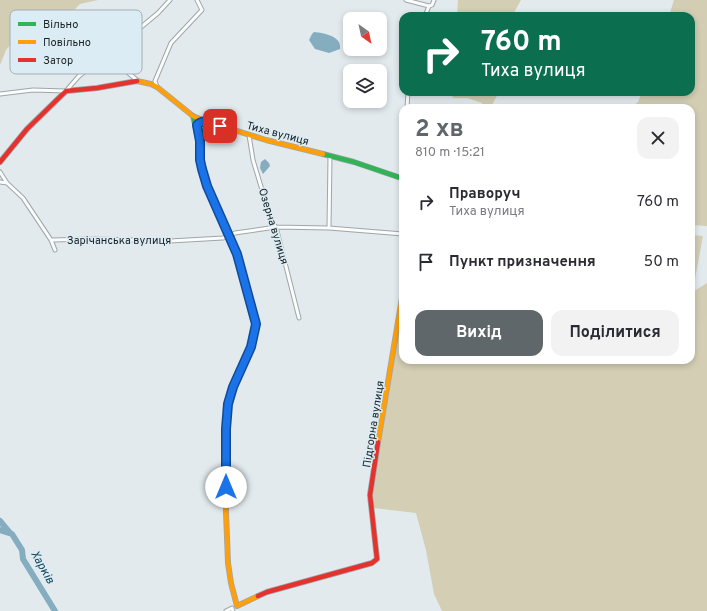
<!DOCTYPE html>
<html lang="uk">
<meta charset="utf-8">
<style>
:root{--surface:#fff;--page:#f2f2f3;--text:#2b2b33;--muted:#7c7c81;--accent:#60676a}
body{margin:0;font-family:Overpass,sans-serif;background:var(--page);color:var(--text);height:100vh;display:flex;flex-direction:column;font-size:15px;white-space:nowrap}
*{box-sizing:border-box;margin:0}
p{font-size:13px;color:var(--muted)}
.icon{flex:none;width:22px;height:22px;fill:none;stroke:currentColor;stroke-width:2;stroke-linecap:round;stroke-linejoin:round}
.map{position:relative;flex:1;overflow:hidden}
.drawer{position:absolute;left:399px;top:104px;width:296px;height:260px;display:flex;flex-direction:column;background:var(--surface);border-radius:12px;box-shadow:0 2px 6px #0003}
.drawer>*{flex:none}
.hud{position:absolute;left:399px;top:12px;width:296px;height:84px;border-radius:12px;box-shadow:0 2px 6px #0003;background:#0b6e4f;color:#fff;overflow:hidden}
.needle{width:26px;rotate:147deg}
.controls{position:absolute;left:343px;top:12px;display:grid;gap:8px}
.controls a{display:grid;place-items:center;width:44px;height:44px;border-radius:8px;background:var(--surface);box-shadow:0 2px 6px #0003;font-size:20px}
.pin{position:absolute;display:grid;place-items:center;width:34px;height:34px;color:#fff;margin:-17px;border-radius:8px;box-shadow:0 2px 6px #0006}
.me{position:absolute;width:44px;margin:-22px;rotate:0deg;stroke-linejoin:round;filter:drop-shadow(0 0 3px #0008)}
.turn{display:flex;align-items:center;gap:14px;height:84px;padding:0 16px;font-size:18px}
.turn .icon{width:52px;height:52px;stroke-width:2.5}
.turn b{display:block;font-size:28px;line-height:34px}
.round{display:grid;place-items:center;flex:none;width:42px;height:42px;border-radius:12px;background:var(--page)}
.head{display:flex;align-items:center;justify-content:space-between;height:68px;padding:0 16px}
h1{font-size:24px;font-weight:700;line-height:30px;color:var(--accent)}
.action{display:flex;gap:8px;margin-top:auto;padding:8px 16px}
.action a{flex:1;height:46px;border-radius:12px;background:var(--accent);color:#fff;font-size:16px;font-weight:700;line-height:46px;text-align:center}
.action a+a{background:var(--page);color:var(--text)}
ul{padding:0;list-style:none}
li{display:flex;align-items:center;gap:12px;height:60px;padding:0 16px}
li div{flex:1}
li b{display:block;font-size:15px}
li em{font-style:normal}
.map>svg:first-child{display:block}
</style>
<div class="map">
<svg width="707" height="611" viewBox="0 0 707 611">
<rect width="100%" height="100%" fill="#e2eaee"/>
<path fill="#d3ceb4" d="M458 0H521L512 16H457Z
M691 235 703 236 695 279 691 281Z
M403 308V360H691V320L707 316V611H442L434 594 426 550 416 513 374 508 373 489 388 392Z"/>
<path fill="#d2cdb3" d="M0 0H98L80 4 55 30 40 38 25 44 13 42 6 50 0 65Z
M674 0H707V226L691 225V108H631L638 102 642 92H691V16H669Z
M447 92H499L493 103V108H481L482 103 467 98H454Z
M707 283V316L699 323 691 325V293Z"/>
<path fill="#84adc0" d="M314 32C324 33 342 36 340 49L329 53 315 49 309 40 312 34Z
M265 159 269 163 270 166 263 174 260 168 261 162Z"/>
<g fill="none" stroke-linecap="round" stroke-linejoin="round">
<path stroke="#84adc0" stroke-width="6" d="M0 521 10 533
M0 530 12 534 22 550 23 559 55 611"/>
<defs>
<path id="street" d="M406 0 429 6
M425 16 429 6 432 5 434 0
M110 53 120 66 138 81
M157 87 155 81 171 43 202 10 197 0
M0 94 33 90 66 91 79 76 110 53 158 13 170 0
M407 108 408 92
M249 135 253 160 272 223 276 227 299 318
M0 172 7 183
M403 173 401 178 403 180
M0 182 7 183 23 198 51 240 95 239 170 241 223 238 235 233 276 227 329 228 403 234
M329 228 330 156
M51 240 55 250
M226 611 232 608 233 611"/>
<path id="fast" d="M193 116 201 149 200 160 207 186 237 255 254 316
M323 154 354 162 401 178"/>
<path id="slow" d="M137 81 151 84 157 87 193 116 205 121 266 140 323 154
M254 316 256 324 254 338 248 356 233 387 226 418V512L228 563 231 583 237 606 258 596
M378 442 403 292"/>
<path id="jam" d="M0 162 27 129 66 91 97 88 137 81
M258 596 267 592 372 563 377 559 370 495 378 442"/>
</defs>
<use href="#street" stroke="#9fa6a9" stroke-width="5"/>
<use href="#fast" stroke="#9fa6a9" stroke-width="6"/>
<use href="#slow" stroke="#9fa6a9" stroke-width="6"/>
<use href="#jam" stroke="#9fa6a9" stroke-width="6"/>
<use href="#street" stroke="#fbfcfc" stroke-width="3"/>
<use href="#fast" stroke="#30b455" stroke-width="4.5"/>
<use href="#slow" stroke="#ff9f0a" stroke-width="4.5"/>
<use href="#jam" stroke="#e5322d" stroke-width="4.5"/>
</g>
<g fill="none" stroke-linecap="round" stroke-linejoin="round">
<defs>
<path id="route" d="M220 126C211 123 204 118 197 125L200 141V160L202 169 207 186 237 254 256 324 251 347 233 387 228 404 226 429V487"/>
</defs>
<use href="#route" stroke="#114b97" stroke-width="10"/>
<use href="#route" stroke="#1a73e8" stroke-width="7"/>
</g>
<g text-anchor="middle" stroke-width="3" stroke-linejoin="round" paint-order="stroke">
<g font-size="11" fill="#1a2023" stroke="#dcecf4">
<text transform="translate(278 133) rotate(15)" y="4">Тиха вулиця</text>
<text transform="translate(274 226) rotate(73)" y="4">Озерна вулиця</text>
<text x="119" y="244">Зарічанська вулиця</text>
<text transform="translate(373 424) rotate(-81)" y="4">Підгорна вулиця</text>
</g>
<g font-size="12" font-style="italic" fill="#174659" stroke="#dcecf4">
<text transform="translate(43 567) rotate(61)" y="4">Харків</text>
</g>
</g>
<rect x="10" y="10" width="132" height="64" rx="6" fill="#dcecf4" stroke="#a2afb5" stroke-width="1"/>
<rect x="18" y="22" width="18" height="4" fill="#30b455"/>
<rect x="18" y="40" width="18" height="4" fill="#ff9f0a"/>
<rect x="18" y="58" width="18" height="4" fill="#e5322d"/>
<g font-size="11" fill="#1a2023">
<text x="43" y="28">Вільно</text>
<text x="43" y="46">Повільно</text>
<text x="43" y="64">Затор</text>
</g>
</svg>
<div class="controls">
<a><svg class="needle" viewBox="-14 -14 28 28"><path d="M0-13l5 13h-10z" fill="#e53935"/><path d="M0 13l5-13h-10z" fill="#7c7c81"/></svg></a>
<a><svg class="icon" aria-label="layers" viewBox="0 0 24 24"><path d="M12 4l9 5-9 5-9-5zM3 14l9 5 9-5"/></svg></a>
</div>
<div class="pin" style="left:220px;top:126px;background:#d93025"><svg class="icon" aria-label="arrive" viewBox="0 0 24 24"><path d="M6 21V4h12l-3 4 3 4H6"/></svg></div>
<svg class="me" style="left:226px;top:487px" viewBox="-20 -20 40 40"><circle r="19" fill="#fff"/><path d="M0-13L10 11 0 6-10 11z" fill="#1a73e8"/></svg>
<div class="hud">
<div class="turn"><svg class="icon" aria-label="right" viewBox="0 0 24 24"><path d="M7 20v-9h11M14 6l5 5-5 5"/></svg><div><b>760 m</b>Тиха вулиця</div></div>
</div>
<section class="drawer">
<div class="head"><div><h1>2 хв</h1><p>810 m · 15:21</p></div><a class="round"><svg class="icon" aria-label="close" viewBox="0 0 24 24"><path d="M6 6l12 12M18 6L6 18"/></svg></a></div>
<ul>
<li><svg class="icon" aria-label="right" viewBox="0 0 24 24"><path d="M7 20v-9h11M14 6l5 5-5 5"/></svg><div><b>Праворуч</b><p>Тиха вулиця</p></div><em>760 m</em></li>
<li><svg class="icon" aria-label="arrive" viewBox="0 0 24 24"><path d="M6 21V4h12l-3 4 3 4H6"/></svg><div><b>Пункт призначення</b></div><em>50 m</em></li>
</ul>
<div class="action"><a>Вихід</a><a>Поділитися</a></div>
</section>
</div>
